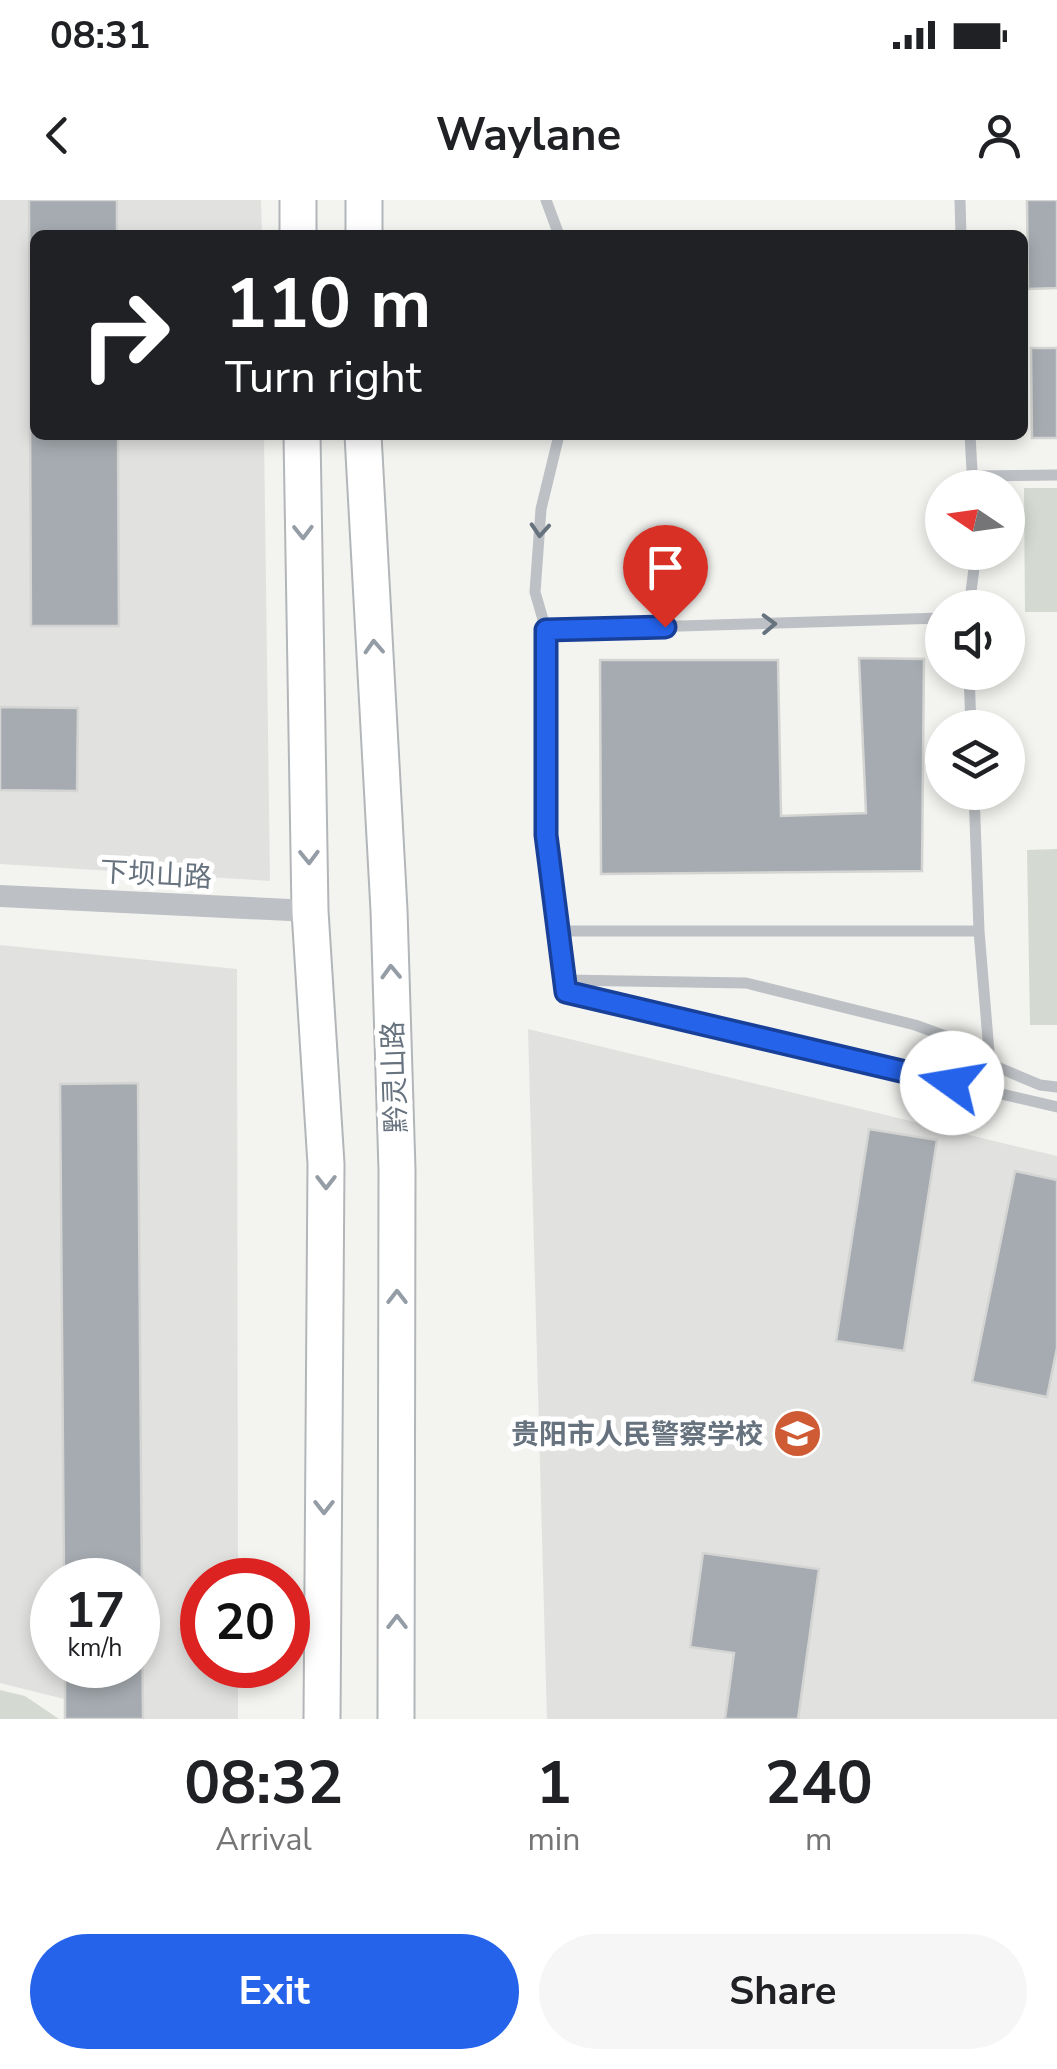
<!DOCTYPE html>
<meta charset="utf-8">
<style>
:root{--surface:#fff;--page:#f6f6f6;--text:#202124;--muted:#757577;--accent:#2563eb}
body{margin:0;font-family:"Nunito Sans","Noto Sans SC",sans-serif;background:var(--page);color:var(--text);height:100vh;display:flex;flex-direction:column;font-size:38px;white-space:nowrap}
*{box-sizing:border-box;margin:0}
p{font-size:32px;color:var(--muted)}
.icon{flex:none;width:55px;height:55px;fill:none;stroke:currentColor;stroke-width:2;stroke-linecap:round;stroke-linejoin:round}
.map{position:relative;height:1519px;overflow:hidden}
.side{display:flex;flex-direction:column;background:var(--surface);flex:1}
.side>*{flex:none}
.banner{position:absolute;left:30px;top:30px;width:998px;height:210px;border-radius:15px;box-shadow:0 5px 15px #0003;background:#202124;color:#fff;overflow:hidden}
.needle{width:65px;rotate:283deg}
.buttons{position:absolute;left:925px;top:270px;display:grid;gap:20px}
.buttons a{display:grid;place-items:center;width:100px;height:100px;border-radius:50%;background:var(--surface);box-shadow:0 5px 15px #0003;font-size:50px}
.speed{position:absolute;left:30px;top:1358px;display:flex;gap:20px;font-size:50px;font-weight:700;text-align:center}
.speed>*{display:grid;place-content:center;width:130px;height:130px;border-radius:50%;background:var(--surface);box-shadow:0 5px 15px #0003;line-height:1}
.speed small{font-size:25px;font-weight:400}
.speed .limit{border:15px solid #d22;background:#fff;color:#111}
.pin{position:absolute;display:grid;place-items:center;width:85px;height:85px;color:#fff;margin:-102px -42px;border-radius:50% 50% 50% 0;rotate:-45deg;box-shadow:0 0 10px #0007}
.pin .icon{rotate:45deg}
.me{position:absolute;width:110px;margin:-55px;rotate:283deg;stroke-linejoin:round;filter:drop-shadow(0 0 8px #0008)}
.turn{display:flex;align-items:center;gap:35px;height:210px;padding:0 30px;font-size:45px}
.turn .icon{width:130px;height:130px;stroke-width:2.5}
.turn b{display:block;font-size:70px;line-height:85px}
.eta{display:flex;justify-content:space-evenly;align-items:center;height:170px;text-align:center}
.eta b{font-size:60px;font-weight:700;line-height:70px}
.cta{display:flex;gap:20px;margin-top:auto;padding:20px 30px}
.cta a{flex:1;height:115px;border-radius:60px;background:var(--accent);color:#fff;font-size:40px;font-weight:700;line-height:115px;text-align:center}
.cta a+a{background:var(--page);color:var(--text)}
.status{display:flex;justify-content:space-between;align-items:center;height:70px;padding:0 50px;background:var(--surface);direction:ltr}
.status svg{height:28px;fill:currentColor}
header{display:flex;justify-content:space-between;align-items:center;height:130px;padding:0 30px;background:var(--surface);font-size:45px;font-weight:700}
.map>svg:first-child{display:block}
</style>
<div class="status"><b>08:31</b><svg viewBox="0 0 49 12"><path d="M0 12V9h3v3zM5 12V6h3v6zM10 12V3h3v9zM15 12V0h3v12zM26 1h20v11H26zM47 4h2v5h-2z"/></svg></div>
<header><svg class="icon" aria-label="back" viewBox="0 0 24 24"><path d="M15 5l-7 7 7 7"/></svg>Waylane<svg class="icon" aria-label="person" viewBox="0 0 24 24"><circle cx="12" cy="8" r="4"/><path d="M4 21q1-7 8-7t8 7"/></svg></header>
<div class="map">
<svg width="1057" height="1519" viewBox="0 0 1057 1519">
<rect width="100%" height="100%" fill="#f3f3f0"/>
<path fill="#e1e2e0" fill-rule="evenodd" d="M0 0H261L262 35H35V235H264L270 681 0 664Z
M0 745 237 769 238 1380H202V1465H238V1519H144L0 1483ZM52 1380H138V1465H52Z
M528 829 1057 956V1519H547Z"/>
<path fill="#d4dad1" d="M1024 288H1057V412H1025Z
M1057 649V825H1030L1027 650Z
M0 1490 25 1496 59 1519H0Z"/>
<path fill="#a5abb0" stroke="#d4d4d3" stroke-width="2.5" d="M29 0H117V35H35V235H118L119 426H31Z
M1027 0H1057V88L1028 89Z
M1031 148H1057V238H1032Z
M859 458 924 459 922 671 601 674 600 460H778L781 616 866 613Z
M0 507 78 508 77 591 0 590Z
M138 883 143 1519H65V1465H138V1380H64L60 884Z
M869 929 937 940 904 1151 836 1141Z
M1015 971 1057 980V1148L1047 1197 972 1182Z
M703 1353 819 1369 798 1519H725L734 1453 690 1447Z"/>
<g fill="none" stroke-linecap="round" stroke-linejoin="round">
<defs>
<path id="primary" d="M298 0V35
M364 0V35
M302 235 310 711 326 964 322 1519
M363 235 389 710 397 970 396 1519"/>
</defs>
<use href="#primary" stroke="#b3b6b9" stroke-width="39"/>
<path stroke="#bdc0c4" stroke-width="11" d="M546 0 559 35
M960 0 961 35
M559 235 541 309 535 392 546 430 942 418
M970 235 973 288
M972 276 1057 275
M969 408 976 352
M546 430V635L557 731H979L990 864 1040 885 1057 887
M969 472 971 528
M974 592 979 731
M557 731 565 792 1057 907
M564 780 746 783 915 825 948 837 952 883"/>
<path stroke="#bdc0c4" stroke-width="22" d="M0 696 310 711"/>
<use href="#primary" stroke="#fff" stroke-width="35"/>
</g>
<defs><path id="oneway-chevron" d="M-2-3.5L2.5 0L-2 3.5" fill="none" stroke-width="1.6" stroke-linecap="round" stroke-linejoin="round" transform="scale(2.5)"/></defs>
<g stroke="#66727e">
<use href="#oneway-chevron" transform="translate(540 330) rotate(94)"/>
<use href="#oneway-chevron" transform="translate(769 424) rotate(-2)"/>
</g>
<g stroke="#949ca5">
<use href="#oneway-chevron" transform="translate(303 332) rotate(89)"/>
<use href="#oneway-chevron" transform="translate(374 447) rotate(-93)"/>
<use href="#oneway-chevron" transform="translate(309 657) rotate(89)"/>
<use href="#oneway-chevron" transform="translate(391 772) rotate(-92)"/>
<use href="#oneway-chevron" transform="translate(326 982) rotate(90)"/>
<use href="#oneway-chevron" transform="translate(397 1097) rotate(-90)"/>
<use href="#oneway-chevron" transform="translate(324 1307) rotate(90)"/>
<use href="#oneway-chevron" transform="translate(397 1422) rotate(-90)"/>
</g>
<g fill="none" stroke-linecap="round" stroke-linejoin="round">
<defs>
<path id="route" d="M665 427 546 430V635L566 792 952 883"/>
</defs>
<use href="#route" stroke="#184099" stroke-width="25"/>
<use href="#route" stroke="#2563eb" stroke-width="18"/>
</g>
<defs>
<symbol id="school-disc" viewBox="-11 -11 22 22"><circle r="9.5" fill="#cf5b34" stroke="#fff"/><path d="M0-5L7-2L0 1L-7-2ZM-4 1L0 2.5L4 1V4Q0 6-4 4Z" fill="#fff"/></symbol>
</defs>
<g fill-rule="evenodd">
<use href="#school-disc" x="770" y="1206" width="55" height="55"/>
</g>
<g text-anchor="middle" stroke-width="10" stroke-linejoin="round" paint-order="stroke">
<g font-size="28" fill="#66727e" stroke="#fff">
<text transform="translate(156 674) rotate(3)" y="10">下坝山路</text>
<text transform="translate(394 877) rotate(-92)" y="10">黔灵山路</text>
</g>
<g font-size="28" font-weight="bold" fill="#66727e" stroke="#fff" text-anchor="end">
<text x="763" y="1244">贵阳市人民警察学校</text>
</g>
</g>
</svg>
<div class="buttons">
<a><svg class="needle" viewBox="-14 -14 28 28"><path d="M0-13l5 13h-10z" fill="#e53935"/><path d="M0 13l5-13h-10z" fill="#757577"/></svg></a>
<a><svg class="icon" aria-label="sound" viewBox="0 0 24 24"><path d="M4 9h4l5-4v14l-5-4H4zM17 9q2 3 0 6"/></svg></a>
<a><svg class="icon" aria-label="layers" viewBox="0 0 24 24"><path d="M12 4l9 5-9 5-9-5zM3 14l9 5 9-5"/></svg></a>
</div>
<div class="speed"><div>17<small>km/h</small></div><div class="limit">20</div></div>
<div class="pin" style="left:665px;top:427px;background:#d93025"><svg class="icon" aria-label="arrive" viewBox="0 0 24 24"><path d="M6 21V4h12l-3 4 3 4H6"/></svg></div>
<svg class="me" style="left:952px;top:883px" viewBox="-20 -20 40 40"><circle r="19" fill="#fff"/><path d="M0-13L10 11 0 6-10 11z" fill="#2563eb"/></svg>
<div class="banner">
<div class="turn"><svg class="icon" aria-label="right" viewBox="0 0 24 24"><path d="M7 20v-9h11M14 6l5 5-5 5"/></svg><div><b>110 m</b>Turn right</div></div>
</div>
</div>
<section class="side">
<div class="eta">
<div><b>08:32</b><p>Arrival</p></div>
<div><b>1</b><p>min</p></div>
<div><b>240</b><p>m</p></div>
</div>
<div class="cta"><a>Exit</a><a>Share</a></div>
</section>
